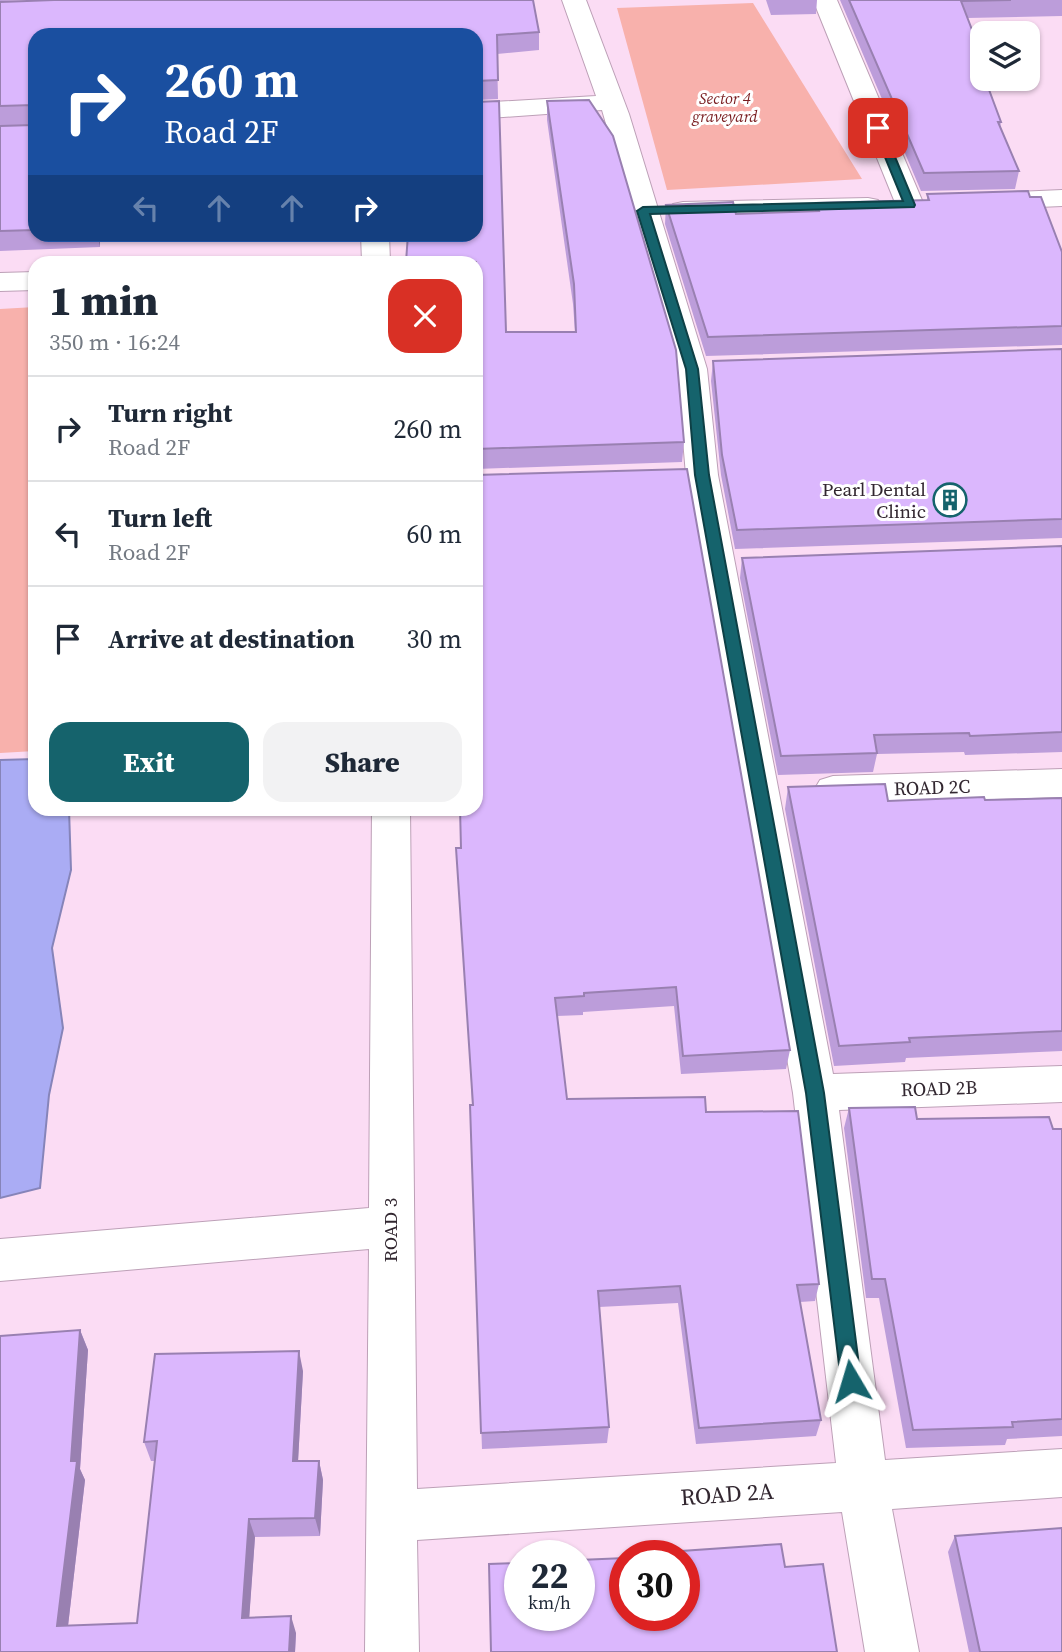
<!DOCTYPE html>
<meta charset="utf-8">
<style>
:root{--surface:#fff;--page:#f2f2f3;--text:#1f2937;--muted:#747a83;--line:#e0e1e3;--accent:#15636c}
body{margin:0;font-family:"Source Serif 4",serif;background:var(--page);color:var(--text);height:100vh;display:flex;flex-direction:column;font-size:26px;white-space:nowrap}
*{box-sizing:border-box;margin:0}
p{font-size:23px;color:var(--muted)}
.icon{flex:none;width:38px;height:38px;fill:none;stroke:currentColor;stroke-width:2;stroke-linecap:round;stroke-linejoin:round}
.map{position:relative;flex:1;overflow:hidden}
.drawer{position:absolute;left:28px;top:256px;width:455px;height:560px;display:flex;flex-direction:column;background:var(--surface);border-radius:21px;box-shadow:0 2px 5px #0004}
.drawer>*{flex:none}
.guide{position:absolute;left:28px;top:28px;width:455px;height:214px;border-radius:21px;box-shadow:0 2px 5px #0004;background:#1a4fa0;color:#fff;overflow:hidden}
.fabs{position:absolute;left:970px;top:21px;display:grid;gap:14px}
.fabs a{display:grid;place-items:center;width:70px;height:70px;border-radius:14px;background:var(--surface);box-shadow:0 2px 5px #0004;font-size:35px}
.speed{position:absolute;left:504px;top:1540px;display:flex;gap:14px;font-size:35px;font-weight:700;text-align:center}
.speed>*{display:grid;place-content:center;width:91px;height:91px;border-radius:50%;background:var(--surface);box-shadow:0 2px 5px #0004;line-height:1}
.speed small{font-size:18px;font-weight:400}
.speed .limit{border:10px solid #d22;background:#fff;color:#111}
.pin{position:absolute;display:grid;place-items:center;width:60px;height:60px;color:#fff;margin:-30px;border-radius:14px;box-shadow:0 4px 10px #0006}
.me{position:absolute;width:77px;margin:-38px;rotate:353deg;stroke-linejoin:round;filter:drop-shadow(0 0 5px #0008)}
.turn{display:flex;align-items:center;gap:24px;height:147px;padding:0 21px;font-size:32px}
.turn .icon{width:91px;height:91px;stroke-width:2.5}
.turn b{display:block;font-size:49px;line-height:60px}
.lanes{display:flex;align-items:center;height:66px;padding:0 21px;background:#0003;justify-content:center;gap:35px;direction:ltr}
.lanes .off{opacity:.35}
.round{display:grid;place-items:center;flex:none;width:74px;height:74px;border-radius:21px;background:var(--page)}
.overview{display:flex;align-items:center;justify-content:space-between;height:119px;padding:0 21px}
h1{font-size:42px;font-weight:800;line-height:52px}
.button{display:flex;gap:14px;margin-top:auto;padding:14px 21px}
.button a{flex:1;height:80px;border-radius:21px;background:var(--accent);color:#fff;font-size:28px;font-weight:800;line-height:80px;text-align:center}
.button a+a{background:var(--page);color:var(--text)}
ul{padding:0;list-style:none}
li{display:flex;align-items:center;gap:21px;height:105px;padding:0 21px;border-top:2px solid var(--line)}
li div{flex:1}
li b{display:block;font-size:26px}
li em{font-style:normal}
.map>svg:first-child{display:block}
</style>
<div class="map">
<svg width="1062" height="1652" viewBox="0 0 1062 1652">
<rect width="100%" height="100%" fill="#fbdcf4"/>
<path fill="#f8b1ac" d="M753 3 862 179 667 190 617 8Z
M35 307V751L0 753V309Z"/>
<path fill="#aaacf4" stroke="#8684b9" stroke-width="2" d="M35 759V808L69 809 71 870 52 948 63 1028 49 1095 40 1188 0 1198V760Z"/>
<g fill="none" stroke-linecap="round" stroke-linejoin="round">
<defs>
<path id="minor" d="M562 0H586L629 114 707 369 718 475 833 1074 1062 1066V1102L839 1110 885 1460 1062 1449V1497L892 1509 919 1652H865L842 1512 417 1540 419 1652H365L369 1249 0 1281V1239L369 1208 372 808H410L417 1489 836 1463 793 1093 686 475 677 369 602 110 476 119V103L596 96Z
M813 0H837L924 205 920 211 910 213 900 211 896 205Z
M1062 190V206L991 209 981 207 977 201 981 195 991 193Z
M868 198 878 200 882 206 878 212 683 218 673 216 669 210 673 204 683 202Z
M361 234H389L390 262H362Z
M35 272V290L0 291V273Z
M1062 769V797L833 804 820 800 814 790 820 780 833 776Z"/>
</defs>
<use href="#minor" stroke="#bda0b7" stroke-width="2"/>
<use href="#minor" fill="#fff" fill-rule="evenodd"/>
</g>
<path fill="#bc9dda" d="M0 0H33L0 1Z
M766 0H817L816 14 771 15Z
M840 0H1062V16L967 18 982 79H990L988 87 1001 122 1000 127 1019 171 1015 189 921 191Z
M0 2 539 32V50L497 54 498 99 476 100V35H35V234H252V236L100 242V247L0 251V126L33 125H0Z
M547 101 684 442 682 462 476 469V262L506 332H575L573 304 547 120Z
M927 194 1030 197 1062 252V345L706 356 665 224 666 205 736 214 815 212 816 203 927 200Z
M1062 349V538L735 549 721 475 711 381 713 361Z
M1062 546V752L965 755 964 752 877 754 873 772 778 775 740 578 742 558Z
M788 787 888 801 1062 798V1051L906 1058 905 1062 834 1066 785 809Z
M461 848 790 1050 786 1069 681 1074 674 1006 583 1012V1015L557 1016 567 1099 706 1112 819 1284 815 1301 800 1302 821 1420 816 1436 696 1444 678 1303 599 1307 609 1427 607 1443 482 1449 470 1105H472Z
M849 1108 917 1119 1053 1129H1062V1436L1007 1439 1005 1445 906 1448 879 1298H866L844 1128Z
M80 1330 88 1350 80 1469 85 1480 68 1626 137 1623 155 1461H151L144 1442 303 1371 298 1461H319L323 1480 320 1536 255 1537 249 1618 296 1633 295 1652H0Z
M955 1536 1062 1652H969L948 1552Z"/>
<path fill="#9980b1" d="M97 234H99L100 242V247Z
M80 1330 88 1350 80 1469 85 1480 66 1643 57 1626 71 1461Z
M299 1351 303 1371 297 1480 293 1461Z
M319 1461 323 1480 320 1536 315 1518Z
M249 1519 255 1537 248 1635 242 1618Z
M291 1616 296 1633 295 1652H289Z"/>
<path fill="#dbb7fd" stroke="#9980b1" stroke-width="2" d="M54 0H533L539 32 497 35 498 80 476 81V35H35V230L0 231V126L33 125V105L0 106V2Z
M849 0H1011L961 1 982 56V79H985L1001 122H998L1019 171 924 173Z
M589 100 613 136 676 350 684 442 476 449V262H406L408 234H476V102L499 101 506 332H576L574 284 547 101Z
M1028 191 1030 197H1041L1062 252V326L708 337 666 205 733 202 736 214 819 211 816 203 929 200 927 194Z
M1062 349V519L737 530 722 455 713 361Z
M687 469 790 1050 683 1056 676 987 584 993V996L555 998 567 1099 705 1097 706 1112 798 1111 819 1284 797 1285 821 1420 699 1428 680 1286 598 1291 609 1427 481 1433 470 1105H473L456 848H461L460 808H476V475Z
M1062 546V732L970 736 969 733 874 735 877 753 781 756 742 558Z
M885 784 888 801 984 797 985 800 1062 798V1031L909 1038 910 1042 839 1046 788 787Z
M915 1107 917 1119 1049 1117 1053 1129H1062V1419L1012 1422 1013 1427 913 1430 885 1279H872L849 1108Z
M80 1330 71 1461H77L57 1626 137 1623 157 1441 144 1442 155 1354 299 1351 293 1461H319L315 1518 249 1519 242 1618 291 1616 289 1652H0V1336Z
M1062 1528V1652H980L955 1536Z
M781 1544 785 1567 823 1564 837 1652H491L489 1564 520 1563V1615H579V1560L625 1558V1615H684V1556H667V1552Z"/>
<path fill="#15636c" stroke="#0e4046" stroke-width="2" d="M878 125 883 128 915 205 914 207 650 214 698 369 709 475 824 1093 861 1381 858 1387 851 1390 844 1387 841 1381 806 1093 695 475 686 369 637 211 643 207 903 201 873 128Z"/>
<defs>
<symbol id="building-ring" viewBox="-11 -11 22 22"><circle r="9.5" fill="#fff" stroke="#15636c" stroke-width="1.5"/><path d="M-4-6H4V6H1V3H-1V6H-4ZM-2.5-4.3h1.7v1.8h-1.7ZM.8-4.3h1.7v1.8H.8ZM-2.5-1h1.7V.8h-1.7ZM.8-1h1.7V.8H.8Z" fill="#15636c"/></symbol>
</defs>
<g fill-rule="evenodd">
<use href="#building-ring" x="931" y="481" width="38" height="38"/>
</g>
<g text-anchor="middle" stroke-width="6" stroke-linejoin="round" paint-order="stroke">
<g font-size="16" font-style="italic" fill="#791d20" stroke="#fff">
<text x="725" y="104">Sector 4<tspan x="725" dy="18">graveyard</tspan></text>
</g>
<g font-size="19" fill="#322730" stroke="#fff" text-anchor="end">
<text x="926" y="496">Pearl Dental<tspan x="926" dy="22">Clinic</tspan></text>
</g>
<g font-size="19" fill="#322730" stroke="#fff">
<text transform="translate(932 787) rotate(-2)" y="7">ROAD 2C</text>
<text transform="translate(939 1088) rotate(-2)" y="7">ROAD 2B</text>
<text transform="translate(390 1230) rotate(-90)" y="7">ROAD 3</text>
</g>
<g font-size="23" fill="#322730" stroke="#fff">
<text transform="translate(727 1494) rotate(-4)" y="8">ROAD 2A</text>
</g>
</g>
</svg>
<div class="fabs">
<a><svg class="icon" aria-label="layers" viewBox="0 0 24 24"><path d="M12 4l9 5-9 5-9-5zM3 14l9 5 9-5"/></svg></a>
</div>
<div class="speed"><div>22<small>km/h</small></div><div class="limit">30</div></div>
<div class="pin" style="left:878px;top:128px;background:#d93025"><svg class="icon" aria-label="arrive" viewBox="0 0 24 24"><path d="M6 21V4h12l-3 4 3 4H6"/></svg></div>
<svg class="me" style="left:851px;top:1381px" viewBox="-20 -20 40 40"><path d="M0-17L14 15 0 8-14 15z" fill="#15636c" stroke="#fff" stroke-width="4"/></svg>
<div class="guide">
<div class="turn"><svg class="icon" aria-label="right" viewBox="0 0 24 24"><path d="M7 20v-9h11M14 6l5 5-5 5"/></svg><div><b>260 m</b>Road 2F</div></div>
<div class="lanes"><svg class="icon off" aria-label="left" viewBox="0 0 24 24"><path d="M17 20v-9H6M10 6l-5 5 5 5"/></svg><svg class="icon off" aria-label="ahead" viewBox="0 0 24 24"><path d="M12 20V5M6 11l6-6 6 6"/></svg><svg class="icon off" aria-label="ahead" viewBox="0 0 24 24"><path d="M12 20V5M6 11l6-6 6 6"/></svg><svg class="icon" aria-label="right" viewBox="0 0 24 24"><path d="M7 20v-9h11M14 6l5 5-5 5"/></svg></div>
</div>
<section class="drawer">
<div class="overview"><div><h1>1 min</h1><p>350 m · 16:24</p></div><a class="round" style="background:#d93025;color:#fff"><svg class="icon" aria-label="close" viewBox="0 0 24 24"><path d="M6 6l12 12M18 6L6 18"/></svg></a></div>
<ul>
<li><svg class="icon" aria-label="right" viewBox="0 0 24 24"><path d="M7 20v-9h11M14 6l5 5-5 5"/></svg><div><b>Turn right</b><p>Road 2F</p></div><em>260 m</em></li>
<li><svg class="icon" aria-label="left" viewBox="0 0 24 24"><path d="M17 20v-9H6M10 6l-5 5 5 5"/></svg><div><b>Turn left</b><p>Road 2F</p></div><em>60 m</em></li>
<li><svg class="icon" aria-label="arrive" viewBox="0 0 24 24"><path d="M6 21V4h12l-3 4 3 4H6"/></svg><div><b>Arrive at destination</b></div><em>30 m</em></li>
</ul>
<div class="button"><a>Exit</a><a>Share</a></div>
</section>
</div>
